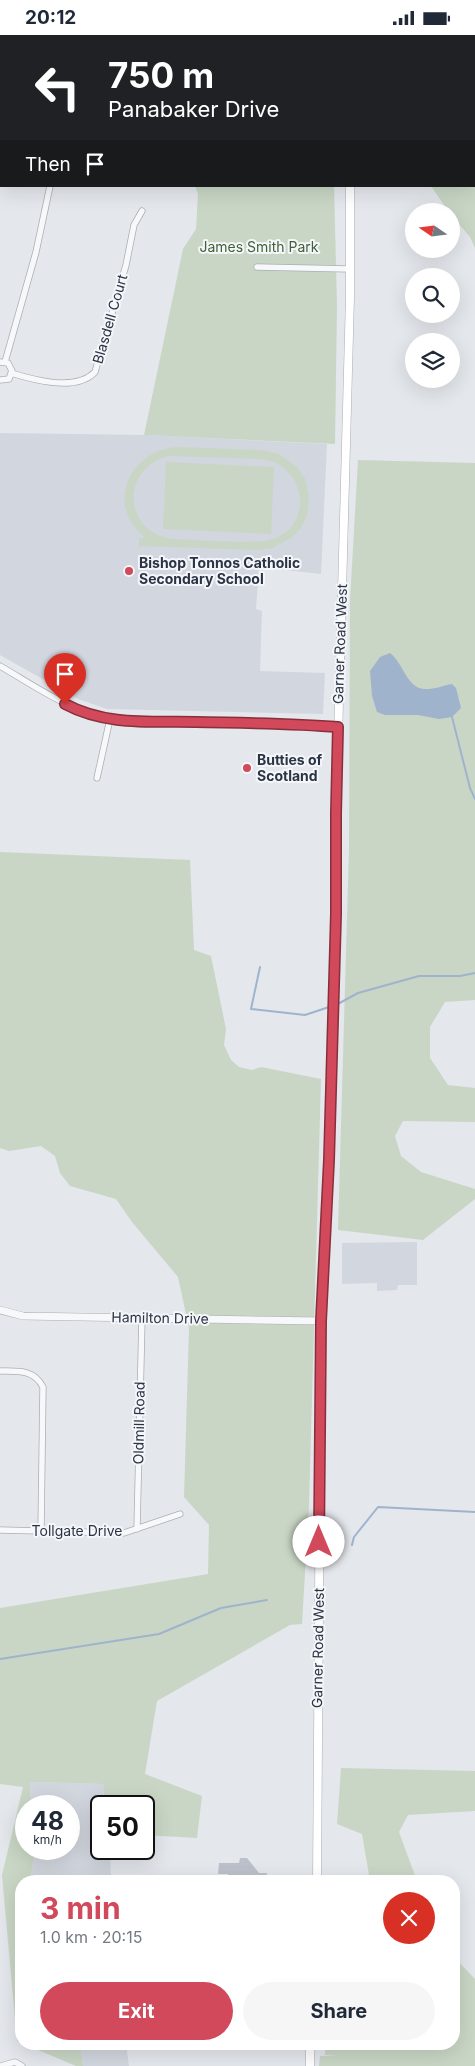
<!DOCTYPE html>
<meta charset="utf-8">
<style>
:root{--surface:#fff;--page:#f6f6f7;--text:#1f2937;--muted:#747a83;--accent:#d1495b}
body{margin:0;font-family:Inter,sans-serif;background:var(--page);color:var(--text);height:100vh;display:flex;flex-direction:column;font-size:19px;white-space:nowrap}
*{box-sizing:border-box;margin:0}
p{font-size:16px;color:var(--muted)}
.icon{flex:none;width:28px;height:28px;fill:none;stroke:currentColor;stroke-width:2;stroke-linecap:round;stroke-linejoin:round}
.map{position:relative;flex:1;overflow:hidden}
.side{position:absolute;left:15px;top:1840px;width:445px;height:175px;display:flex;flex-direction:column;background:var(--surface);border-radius:20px;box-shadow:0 5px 20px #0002}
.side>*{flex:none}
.hud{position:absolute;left:0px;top:0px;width:475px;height:152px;box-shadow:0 5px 20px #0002;background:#202124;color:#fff;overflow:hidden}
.needle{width:32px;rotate:284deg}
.tools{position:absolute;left:405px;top:168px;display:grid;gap:10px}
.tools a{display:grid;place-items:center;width:55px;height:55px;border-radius:50%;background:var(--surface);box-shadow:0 5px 20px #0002;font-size:25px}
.speed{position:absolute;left:15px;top:1760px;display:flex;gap:10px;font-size:25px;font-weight:700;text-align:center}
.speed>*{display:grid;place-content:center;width:65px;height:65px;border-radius:50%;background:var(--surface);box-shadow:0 5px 20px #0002;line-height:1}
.speed small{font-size:12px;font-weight:400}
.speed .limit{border:2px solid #111;border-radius:8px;background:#fff;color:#111}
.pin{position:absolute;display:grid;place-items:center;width:42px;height:42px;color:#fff;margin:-51px -21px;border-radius:50% 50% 50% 0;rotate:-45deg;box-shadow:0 0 5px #0007}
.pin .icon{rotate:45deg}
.me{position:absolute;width:55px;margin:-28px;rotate:0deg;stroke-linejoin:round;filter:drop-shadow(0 0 4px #0008)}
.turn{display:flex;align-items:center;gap:18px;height:105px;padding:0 25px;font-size:22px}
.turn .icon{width:65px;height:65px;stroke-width:2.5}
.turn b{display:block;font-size:35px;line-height:42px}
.then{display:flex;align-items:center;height:48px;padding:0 25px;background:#0003;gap:10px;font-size:19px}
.round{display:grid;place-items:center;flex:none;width:52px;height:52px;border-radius:26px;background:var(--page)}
.overview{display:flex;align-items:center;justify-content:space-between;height:85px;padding:0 25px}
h1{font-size:30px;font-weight:700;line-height:38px;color:var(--accent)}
.action{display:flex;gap:10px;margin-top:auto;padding:10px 25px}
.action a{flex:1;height:58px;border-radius:30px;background:var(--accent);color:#fff;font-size:20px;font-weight:700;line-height:58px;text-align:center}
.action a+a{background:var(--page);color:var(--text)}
.status{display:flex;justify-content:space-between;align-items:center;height:35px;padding:0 25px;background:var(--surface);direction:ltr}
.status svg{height:14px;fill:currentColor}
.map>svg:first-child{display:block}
</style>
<div class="status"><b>20:12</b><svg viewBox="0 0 49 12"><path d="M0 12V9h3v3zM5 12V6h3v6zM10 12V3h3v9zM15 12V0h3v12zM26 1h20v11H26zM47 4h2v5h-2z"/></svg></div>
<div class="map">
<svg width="475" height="2031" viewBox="0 0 475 2031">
<rect width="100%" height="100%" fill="#e4e7ec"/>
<path fill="#d2d6de" d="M0 398 144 400 327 409 321 539 259 532 256 574 262 576 260 636 325 638 323 679 107 674 78 664 0 620Z
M417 1207V1250H398L397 1255 377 1256V1248L342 1249V1208Z
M30 1747 105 1749 101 1771V1814H110L111 1846H30L35 1814H69V1771H31Z
M80 2009H126L129 2031H83Z"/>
<path fill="#c9d6c5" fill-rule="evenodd" d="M97 0H337L96 1Z
M474 102H475V213L470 202 451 180V176H448L431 151H474Z
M195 151H334L337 271 335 409 144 400 183 214 196 194 198 159Z
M176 412 261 415 279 419 298 433 305 444 309 461 307 481 300 494 291 503 272 513 258 515 139 511V503H146C105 472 127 417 176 412ZM168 421 261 424C303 428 316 485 276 503 259 511 195 504 173 504 123 498 120 434 168 421Z
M358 425 475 428V965L445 967 430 992V1023L448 1050 475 1053V1087L403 1086 395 1101 401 1121 421 1137 475 1154V1164L423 1205 338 1195 349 814 350 566Z
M166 427 274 432 271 499 163 494Z
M0 817 190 825 194 915 211 921 226 994 224 1010 231 1025 239 1032 252 1035 261 1032 321 1044 309 1470 302 1589 290 1590 157 1666 145 1739 202 1761 197 1803 144 1800V1771H103L104 1749 30 1747 31 1771H26V1814L35 1815 30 1846H21V2008L17 2006 2 1840 23 1752 0 1749V1573L208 1539 209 1490 184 1462 189 1293 178 1242 132 1187 116 1164 70 1151 60 1138 55 1121 41 1111 9 1116 0 1113Z
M341 1733 475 1736V1776L408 1780 399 1797 417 1846H370L362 1799 337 1789Z
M454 1922 475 1944V2031H319L320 2021 339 2020H325V2009H454Z
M24 2009H80L83 2031H76Z"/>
<path fill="#9fb4cc" d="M390 618C405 630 407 656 428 654 436 654 444 650 452 649L456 653 461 673 452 682 439 684 418 680H385L377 677 372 661 370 636 380 622Z"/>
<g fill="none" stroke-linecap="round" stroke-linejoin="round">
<path stroke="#9fb4cc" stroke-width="2" d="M452 682 470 753 475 764
M260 932 251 974 305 980 332 971
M336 970 358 958 419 941H460L475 938
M352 1510 354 1502 378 1472 475 1477
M0 1624 159 1599 221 1573 267 1565"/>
</g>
<path fill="#bbc0ca" d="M240 1823H247L259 1838H267L266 1846H228V1839H218L219 1828H239Z"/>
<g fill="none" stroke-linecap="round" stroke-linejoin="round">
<defs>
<path id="minor" d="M85 1 86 0
M0 94H1
M257 232 350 234
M0 327 8 328 12 336 9 344 0 345
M5 327 36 217 50 151
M11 338C34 345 76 357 95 337L126 230 134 190 142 176
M0 631C38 653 75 680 120 686L338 692
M97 743 110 684
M0 1336C17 1336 34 1334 43 1352L41 1496
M137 1494 142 1283
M0 1495 124 1498 180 1479
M1 2031 15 2027 22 2031"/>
<path id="tertiary" d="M0 1275 23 1281 321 1286"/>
<path id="secondary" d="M353 1V0
M317 1846 321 1286 329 1125 336 879V778L350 262V151
M310 2031V2009"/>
</defs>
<use href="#minor" stroke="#a9aeb7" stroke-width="7"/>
<use href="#tertiary" stroke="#a9aeb7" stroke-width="8"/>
<use href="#secondary" stroke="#a9aeb7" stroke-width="9"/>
<use href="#minor" stroke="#f7f8fa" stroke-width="5.5"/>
<use href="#tertiary" stroke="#f7f8fa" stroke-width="7"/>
<use href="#secondary" stroke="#fff" stroke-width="8"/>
</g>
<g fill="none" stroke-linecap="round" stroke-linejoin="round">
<defs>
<path id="route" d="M65 669C106 691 151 686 196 687 243 688 291 688 338 692L336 778V879L329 1125 321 1286 319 1507"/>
</defs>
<use href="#route" stroke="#882f3b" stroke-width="12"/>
<use href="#route" stroke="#d1495b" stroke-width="9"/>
</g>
<g fill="#d1495b" stroke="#f4f6f9" stroke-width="2">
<circle cx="129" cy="536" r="5"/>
<circle cx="247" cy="733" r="5"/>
</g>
<g text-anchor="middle" stroke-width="4" stroke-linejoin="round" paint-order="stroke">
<g font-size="14" fill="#3f6138" stroke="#f4f6f9">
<text x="259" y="217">James Smith Park</text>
</g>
<g font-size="14" fill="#2b3445" stroke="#f4f6f9">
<text transform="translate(110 284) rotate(-74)" y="5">Blasdell Court</text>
<text transform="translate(340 609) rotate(-88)" y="5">Garner Road West</text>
<text transform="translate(160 1283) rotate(1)" y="5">Hamilton Drive</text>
<text transform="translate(139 1388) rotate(-89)" y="5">Oldmill Road</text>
<text x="77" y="1501">Tollgate Drive</text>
<text transform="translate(318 1613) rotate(-89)" y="5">Garner Road West</text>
</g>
<g font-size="14" font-weight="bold" fill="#2b3445" stroke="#f4f6f9" text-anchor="start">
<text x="139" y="533">Bishop Tonnos Catholic<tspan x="139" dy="16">Secondary School</tspan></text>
<text x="257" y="730">Butties of<tspan x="257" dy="16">Scotland</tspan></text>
</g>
</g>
</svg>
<div class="tools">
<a><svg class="needle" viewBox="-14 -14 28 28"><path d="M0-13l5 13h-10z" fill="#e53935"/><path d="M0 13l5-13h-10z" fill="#747a83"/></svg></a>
<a><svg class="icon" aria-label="search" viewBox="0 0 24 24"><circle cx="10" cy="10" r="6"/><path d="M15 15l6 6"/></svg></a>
<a><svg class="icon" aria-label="layers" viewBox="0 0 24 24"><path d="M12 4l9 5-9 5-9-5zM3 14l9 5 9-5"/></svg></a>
</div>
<div class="speed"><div>48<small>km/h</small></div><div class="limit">50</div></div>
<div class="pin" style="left:65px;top:669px;background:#d93025"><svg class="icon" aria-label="arrive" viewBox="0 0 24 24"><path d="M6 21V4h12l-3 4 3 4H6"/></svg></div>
<svg class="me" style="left:319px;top:1507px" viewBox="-20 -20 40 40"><circle r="19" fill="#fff"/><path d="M0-13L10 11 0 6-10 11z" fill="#d1495b"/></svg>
<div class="hud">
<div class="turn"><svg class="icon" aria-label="left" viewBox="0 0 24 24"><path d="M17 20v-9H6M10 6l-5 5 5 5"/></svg><div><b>750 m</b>Panabaker Drive</div></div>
<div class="then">Then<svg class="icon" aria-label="arrive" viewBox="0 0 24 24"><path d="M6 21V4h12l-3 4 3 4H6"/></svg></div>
</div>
<section class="side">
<div class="overview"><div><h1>3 min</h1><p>1.0 km · 20:15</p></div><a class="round" style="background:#d93025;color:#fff"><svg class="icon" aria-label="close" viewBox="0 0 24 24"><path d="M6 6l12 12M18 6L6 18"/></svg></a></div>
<div class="action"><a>Exit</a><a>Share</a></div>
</section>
</div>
